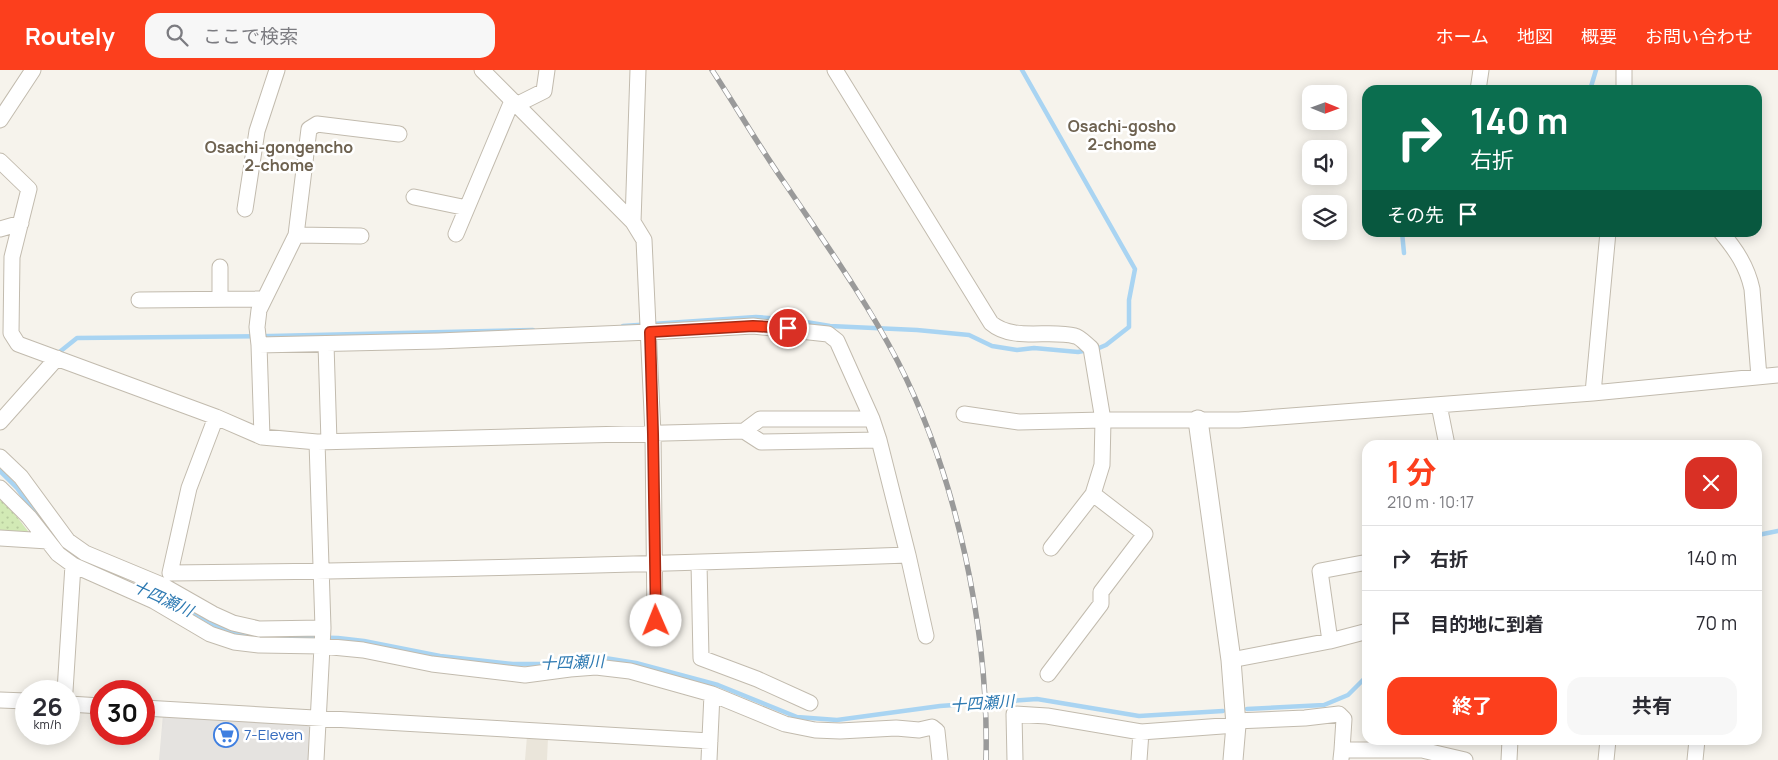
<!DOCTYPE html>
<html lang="ja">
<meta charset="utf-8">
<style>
:root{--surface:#fff;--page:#f7f7f7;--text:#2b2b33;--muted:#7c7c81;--line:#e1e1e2;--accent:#fc3f1d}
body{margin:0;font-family:Manrope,"Noto Sans JP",sans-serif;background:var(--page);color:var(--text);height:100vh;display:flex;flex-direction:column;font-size:19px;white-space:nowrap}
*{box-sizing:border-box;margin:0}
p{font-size:16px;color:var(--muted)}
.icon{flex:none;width:28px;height:28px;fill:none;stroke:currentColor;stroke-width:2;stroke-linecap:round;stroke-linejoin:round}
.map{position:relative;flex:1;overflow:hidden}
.details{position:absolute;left:1362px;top:370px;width:400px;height:305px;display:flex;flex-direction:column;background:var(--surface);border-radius:15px;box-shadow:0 2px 12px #0003}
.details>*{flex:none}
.banner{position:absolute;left:1362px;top:15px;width:400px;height:152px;border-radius:15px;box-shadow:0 2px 12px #0003;background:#0b6e4f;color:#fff;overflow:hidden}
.needle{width:32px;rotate:91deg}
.tools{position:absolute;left:1302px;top:15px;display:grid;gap:10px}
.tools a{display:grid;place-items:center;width:45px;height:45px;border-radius:10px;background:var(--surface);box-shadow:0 2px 12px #0003;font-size:25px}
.speed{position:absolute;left:15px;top:610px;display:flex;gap:10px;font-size:25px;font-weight:700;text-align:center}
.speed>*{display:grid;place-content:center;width:65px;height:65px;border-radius:50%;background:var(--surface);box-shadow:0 2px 12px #0003;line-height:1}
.speed small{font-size:12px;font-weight:400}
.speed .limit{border:8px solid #d22;background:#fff;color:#111}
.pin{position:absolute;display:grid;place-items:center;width:42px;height:42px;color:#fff;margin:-21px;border:2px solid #fff;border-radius:50%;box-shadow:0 1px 5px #0007}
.me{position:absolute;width:55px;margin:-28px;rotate:359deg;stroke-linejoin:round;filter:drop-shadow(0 0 4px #0008)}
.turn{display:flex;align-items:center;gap:18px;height:105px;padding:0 25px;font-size:22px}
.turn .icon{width:65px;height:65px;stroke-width:2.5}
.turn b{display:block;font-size:35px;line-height:42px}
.then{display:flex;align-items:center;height:48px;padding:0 25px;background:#0003;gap:10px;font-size:19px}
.round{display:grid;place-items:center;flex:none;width:52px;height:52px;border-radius:15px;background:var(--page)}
.overview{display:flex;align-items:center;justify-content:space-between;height:85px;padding:0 25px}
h1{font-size:30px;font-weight:700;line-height:38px;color:var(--accent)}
.button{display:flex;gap:10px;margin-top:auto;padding:10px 25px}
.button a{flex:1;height:58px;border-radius:15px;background:var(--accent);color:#fff;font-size:20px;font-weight:700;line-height:58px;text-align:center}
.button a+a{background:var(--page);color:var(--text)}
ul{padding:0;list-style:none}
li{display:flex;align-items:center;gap:15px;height:65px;padding:0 25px;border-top:1px solid var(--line)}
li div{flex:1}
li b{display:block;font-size:19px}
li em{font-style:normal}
header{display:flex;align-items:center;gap:30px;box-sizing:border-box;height:70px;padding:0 25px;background:var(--accent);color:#fff}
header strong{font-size:24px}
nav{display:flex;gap:28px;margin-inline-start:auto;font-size:18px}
.search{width:350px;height:45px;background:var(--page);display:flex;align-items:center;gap:12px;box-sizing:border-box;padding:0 18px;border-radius:15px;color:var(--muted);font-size:19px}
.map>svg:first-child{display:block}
</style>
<header>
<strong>Routely</strong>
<div class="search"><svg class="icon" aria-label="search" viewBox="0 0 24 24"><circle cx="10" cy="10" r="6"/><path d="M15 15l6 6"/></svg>ここで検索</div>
<nav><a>ホーム</a><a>地図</a><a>概要</a><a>お問い合わせ</a></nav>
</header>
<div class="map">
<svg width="1778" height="690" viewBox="0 0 1778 690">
<defs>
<pattern id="park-dots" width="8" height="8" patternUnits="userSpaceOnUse" patternTransform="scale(1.25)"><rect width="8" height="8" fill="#d2eab5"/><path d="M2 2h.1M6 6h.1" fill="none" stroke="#b6ca9c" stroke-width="1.8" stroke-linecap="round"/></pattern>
</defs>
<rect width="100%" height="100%" fill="#f6f3ec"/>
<path fill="#eae5da" d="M527 666 548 668 547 690H525Z"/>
<path fill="url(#park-dots)" d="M0 425 38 474 0 470Z"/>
<path fill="#e5e3e0" d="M163 644 313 653 310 690H159Z"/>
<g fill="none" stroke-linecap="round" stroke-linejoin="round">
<path stroke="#a9d4f2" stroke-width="4.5" d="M1590 20 1596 0
M1402 162 1404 183
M623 256 756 247 794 250 830 256 917 260 969 265 992 276 1017 280 1034 278 1078 282 1099 278 1106 275 1129 257V230L1135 199 1022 0
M57 284 77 268 271 266 533 260
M0 401 17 418 37 446
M1758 465 1778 461
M58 474 71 485
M137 515 183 536 215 555 233 563 258 566 338 568 364 571 440 586 513 594H540L565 589 605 588 636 593 718 615 797 647 837 650 940 636 1037 629 1139 646 1223 641
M1247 639 1324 635 1348 625 1368 605"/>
<defs>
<path id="minor" d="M482 0 633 152 644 170 653 364 655 551
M835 0 991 253C1013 272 1049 259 1075 266 1080 267 1086 274 1091 278L1103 350H1239L1593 323 1778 305
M1478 20 1481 0
M1624 20V0
M516 35 544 21 547 0
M0 50 33 0
M0 91 29 119 12 187 11 263 18 274 216 347 262 367 317 372 744 361 760 349H872
M414 127 467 138
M245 139 257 61 277 0
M633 152 638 0
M0 159 21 153
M1721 162C1736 180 1747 196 1752 219L1759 307
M456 164 512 31
M296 165 361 166
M220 197V229
M139 230 264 229
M326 274 329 372
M259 275 257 257 259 240 296 165 309 59 317 54 399 64
M1593 323 1608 162
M1439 335 1447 375
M964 344 1019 352 1103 350 1102 395 1093 424 1051 478
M216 347 189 418 170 503C416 501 662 494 908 485
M0 352 57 288
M744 361 761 372 879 370
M262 367 259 275 438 271 650 262 753 256 828 264 837 271 872 349 879 370 908 485 926 566
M0 387 21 407 68 471 85 483 162 515 213 544 233 553 259 559 323 558
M0 418 29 447 58 484 73 495 154 531 210 564 234 572 259 575 322 576 363 580 432 594 525 605 570 599 596 597 630 601 712 624 785 654 815 660 840 661 896 658 919 660 932 657 937 661 940 690
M0 468 48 471
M699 493 701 588 757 609 810 633
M1330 571 1320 501 1368 492
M1231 590 1330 571 1368 561
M1048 604 1101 534V522L1145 464 1093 424
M65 621 73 495
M0 630 26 631
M69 634 101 636
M144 638 710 671
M1235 651 1305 648 1339 644 1344 649 1342 680
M1341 689 1342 680H1422L1465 690
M316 690 323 558 317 372
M709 690 712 624
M1015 690 1014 644 1047 646 1141 662 1236 655
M1139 690 1141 662
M1509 690 1510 670
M1606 690 1608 670
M1695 690 1697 670"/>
<path id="tertiary" d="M1198 350 1231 590 1236 655 1233 690"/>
</defs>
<use href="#minor" stroke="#c2bbae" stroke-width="17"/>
<use href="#tertiary" stroke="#c2bbae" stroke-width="21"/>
<use href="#minor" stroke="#fff" stroke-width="15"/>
<use href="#tertiary" stroke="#fff" stroke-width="19"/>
<defs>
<path id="rail" d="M712 0C737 38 760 78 786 115 825 173 866 230 898 292 957 407 989 561 986 690"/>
</defs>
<use href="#rail" stroke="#9a9a9a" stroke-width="5.5"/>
<use href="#rail" stroke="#fff" stroke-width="4" stroke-dasharray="11" stroke-linecap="butt"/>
</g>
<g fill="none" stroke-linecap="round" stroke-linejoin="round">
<defs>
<path id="route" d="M656 551 653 364 650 262 753 256 788 258"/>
</defs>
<use href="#route" stroke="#a42913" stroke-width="12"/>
<use href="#route" stroke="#fc3f1d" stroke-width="9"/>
</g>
<defs>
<symbol id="supermarket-ring" viewBox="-11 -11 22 22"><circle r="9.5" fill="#fff" stroke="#3f7fe0" stroke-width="1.5"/><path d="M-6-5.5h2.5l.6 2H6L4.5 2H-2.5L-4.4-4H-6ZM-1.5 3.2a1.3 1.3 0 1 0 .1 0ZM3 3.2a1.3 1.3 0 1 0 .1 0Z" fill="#3f7fe0"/></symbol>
</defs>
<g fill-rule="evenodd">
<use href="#supermarket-ring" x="212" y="651" width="28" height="28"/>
</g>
<g text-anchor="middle" stroke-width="5" stroke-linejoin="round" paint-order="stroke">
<g font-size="15" fill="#366cbe" stroke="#fff" text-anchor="start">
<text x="244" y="670">7-Eleven</text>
</g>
<g font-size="16" font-weight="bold" fill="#6e6250" stroke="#fff">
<text x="1122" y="62">Osachi-gosho<tspan x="1122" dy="18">2-chome</tspan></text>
<text x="279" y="83">Osachi-gongencho<tspan x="279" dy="18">2-chome</tspan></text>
</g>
<g font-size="16" font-style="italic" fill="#2e7ab2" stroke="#fff">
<text transform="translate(163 528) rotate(25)" y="6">十四瀬川</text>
<text transform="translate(572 592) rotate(-2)" y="6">十四瀬川</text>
<text transform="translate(982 633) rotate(-4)" y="6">十四瀬川</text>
</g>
</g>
</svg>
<div class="tools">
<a><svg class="needle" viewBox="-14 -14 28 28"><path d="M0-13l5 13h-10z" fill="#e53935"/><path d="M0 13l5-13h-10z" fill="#7c7c81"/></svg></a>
<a><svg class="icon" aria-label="sound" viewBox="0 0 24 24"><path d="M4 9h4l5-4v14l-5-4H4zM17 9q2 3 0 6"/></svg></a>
<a><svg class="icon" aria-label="layers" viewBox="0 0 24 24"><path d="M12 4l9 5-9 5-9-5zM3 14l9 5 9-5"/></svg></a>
</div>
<div class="speed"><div>26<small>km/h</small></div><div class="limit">30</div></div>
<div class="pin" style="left:788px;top:258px;background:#d93025"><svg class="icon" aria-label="arrive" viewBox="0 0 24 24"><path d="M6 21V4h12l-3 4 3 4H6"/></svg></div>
<svg class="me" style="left:656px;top:551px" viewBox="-20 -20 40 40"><circle r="19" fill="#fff"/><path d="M0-13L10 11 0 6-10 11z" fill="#fc3f1d"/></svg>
<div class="banner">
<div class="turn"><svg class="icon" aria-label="right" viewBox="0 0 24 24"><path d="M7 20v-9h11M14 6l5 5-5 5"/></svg><div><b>140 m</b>右折</div></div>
<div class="then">その先<svg class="icon" aria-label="arrive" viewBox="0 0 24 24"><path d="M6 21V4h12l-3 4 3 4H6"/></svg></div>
</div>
<section class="details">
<div class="overview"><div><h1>1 分</h1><p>210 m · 10:17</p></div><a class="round" style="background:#d93025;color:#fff"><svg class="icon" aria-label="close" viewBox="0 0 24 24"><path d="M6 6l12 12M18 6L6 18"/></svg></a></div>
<ul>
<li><svg class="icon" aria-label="right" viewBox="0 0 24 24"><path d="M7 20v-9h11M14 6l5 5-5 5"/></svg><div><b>右折</b></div><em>140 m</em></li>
<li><svg class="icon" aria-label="arrive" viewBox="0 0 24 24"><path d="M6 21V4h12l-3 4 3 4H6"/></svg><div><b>目的地に到着</b></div><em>70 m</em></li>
</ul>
<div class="button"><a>終了</a><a>共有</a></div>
</section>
</div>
